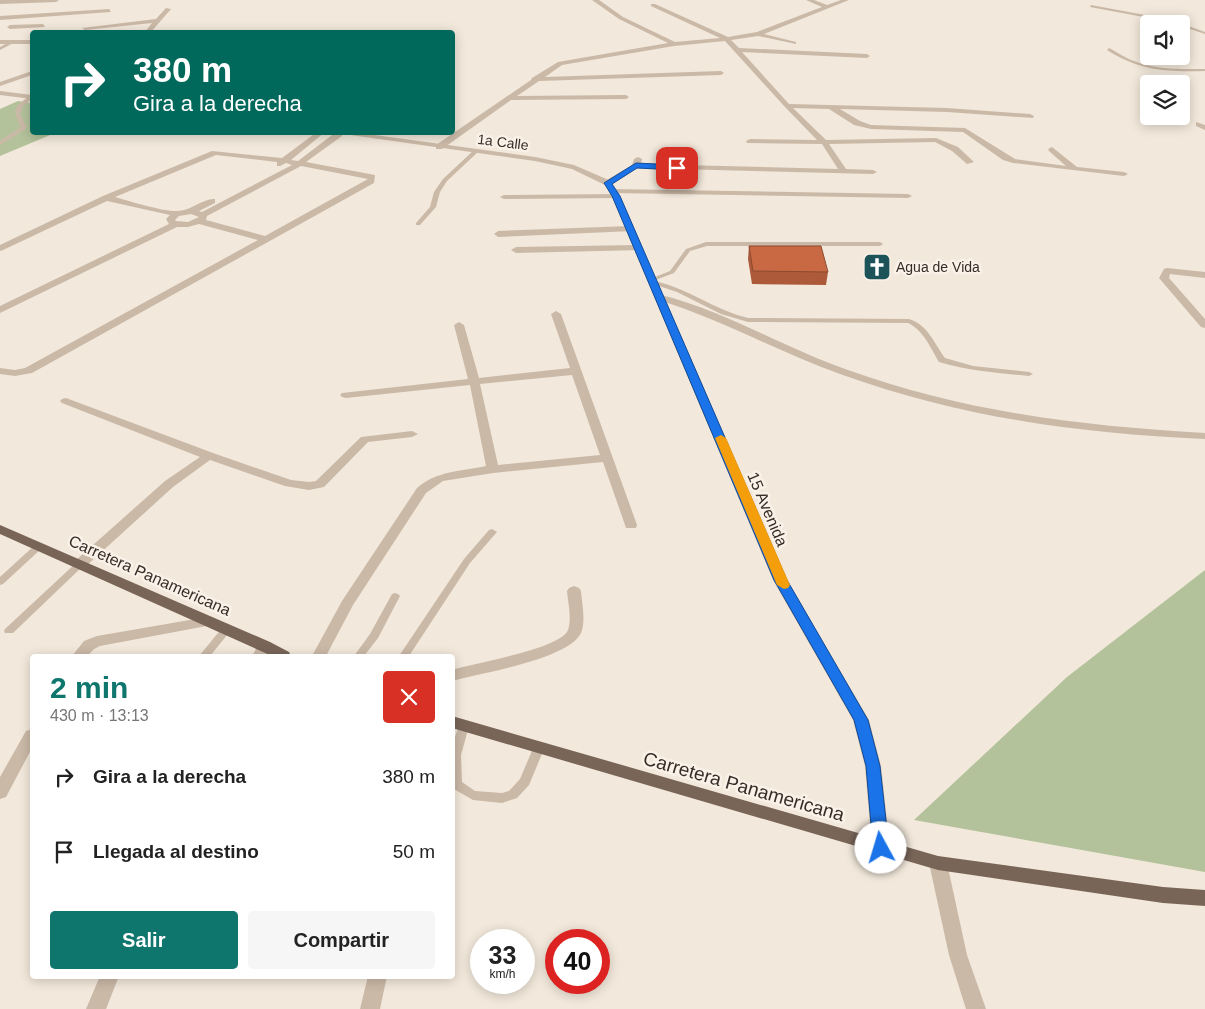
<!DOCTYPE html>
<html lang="es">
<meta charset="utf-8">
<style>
:root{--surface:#fff;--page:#f6f6f6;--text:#222;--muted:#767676;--accent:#0f766e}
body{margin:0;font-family:Arial,sans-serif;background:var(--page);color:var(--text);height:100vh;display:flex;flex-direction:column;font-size:19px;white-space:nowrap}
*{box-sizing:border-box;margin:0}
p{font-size:16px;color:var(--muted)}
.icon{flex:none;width:28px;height:28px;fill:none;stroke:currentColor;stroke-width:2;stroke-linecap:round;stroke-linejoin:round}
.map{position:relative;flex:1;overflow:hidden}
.details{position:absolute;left:30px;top:654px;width:425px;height:325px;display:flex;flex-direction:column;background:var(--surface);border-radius:5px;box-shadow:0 2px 12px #0003}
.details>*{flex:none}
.guide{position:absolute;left:30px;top:30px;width:425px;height:105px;border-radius:5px;box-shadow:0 2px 12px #0003;background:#00695c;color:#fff;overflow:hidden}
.controls{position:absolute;left:1140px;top:15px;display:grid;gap:10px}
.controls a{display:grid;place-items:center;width:50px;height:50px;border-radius:5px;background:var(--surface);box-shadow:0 2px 12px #0003;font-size:25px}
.speed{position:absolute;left:470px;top:929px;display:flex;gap:10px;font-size:25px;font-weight:700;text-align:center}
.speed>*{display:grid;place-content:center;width:65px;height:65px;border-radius:50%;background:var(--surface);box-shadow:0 2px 12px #0003;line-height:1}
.speed small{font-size:12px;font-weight:400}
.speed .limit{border:8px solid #d22;background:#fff;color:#111}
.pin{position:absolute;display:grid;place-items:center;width:42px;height:42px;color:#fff;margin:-21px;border-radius:10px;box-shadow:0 2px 8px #0006}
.me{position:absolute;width:55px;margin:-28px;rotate:354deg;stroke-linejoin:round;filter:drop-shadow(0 0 4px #0008)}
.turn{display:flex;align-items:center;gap:18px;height:105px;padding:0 20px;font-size:22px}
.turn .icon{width:65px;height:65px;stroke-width:2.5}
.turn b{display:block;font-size:35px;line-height:42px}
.round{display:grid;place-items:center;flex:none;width:52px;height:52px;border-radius:5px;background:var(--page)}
.headline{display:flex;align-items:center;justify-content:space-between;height:85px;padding:0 20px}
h1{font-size:30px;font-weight:800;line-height:38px;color:var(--accent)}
.button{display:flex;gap:10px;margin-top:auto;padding:10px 20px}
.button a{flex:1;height:58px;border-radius:5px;background:var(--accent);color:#fff;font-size:20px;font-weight:800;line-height:58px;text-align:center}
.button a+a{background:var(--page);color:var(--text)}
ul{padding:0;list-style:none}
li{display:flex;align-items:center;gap:15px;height:75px;padding:0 20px}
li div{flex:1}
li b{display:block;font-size:19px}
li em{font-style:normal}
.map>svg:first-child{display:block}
</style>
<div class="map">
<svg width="1205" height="1009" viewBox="0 0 1205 1009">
<rect width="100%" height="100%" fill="#f2e8db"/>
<path fill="#b3c29b" d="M18 101 32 103V132L55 133 0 156V109Z
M1205 570V872L914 820 1067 677Z"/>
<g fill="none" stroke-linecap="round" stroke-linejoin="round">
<path fill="#cbb9a7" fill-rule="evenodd" d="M1091 5 1172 20 1205 32V34L1181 26V24L1090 7Z
M11 41 15 42 0 50V47Z
M1109 48C1117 52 1125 58 1134 61 1156 70 1181 69 1205 69V71C1168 72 1139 71 1107 50Z
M30 96H32V99L23 106 20 114 27 128 0 145V141L21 127C12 110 13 107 30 96Z
M474 150 479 151 447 181 440 192 436 207 420 225H416V223L430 207 434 192 443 179Z
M706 242H880L883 244 880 246H707L690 251 674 273 653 281 650 279 670 271 686 249Z
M655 281C689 289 715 310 748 318L909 319C928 325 934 343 945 358L973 366 1029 372 1033 374 1029 376C999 373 969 371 939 362 930 347 924 331 908 323L748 322 721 314 677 292 653 284 652 283Z
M492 529 497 532 470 563 409 656H399L464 559 489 530Z
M38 544 43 547 41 549 3 584 0 585V577L35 545Z
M80 561 85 564 83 566 13 633H5L4 631 5 629 77 562Z
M395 593 398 594 400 596 378 638 364 656H354L370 634 392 594Z
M227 626 231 627 232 629 210 656H199L223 627Z
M464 722 468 723 469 726 461 755 462 782 475 791 502 793 509 791 520 779 534 746 538 745 542 746 544 749 529 785 517 798 502 803 473 800 452 788V745L459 726 460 723Z"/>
<path fill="#cbb9a7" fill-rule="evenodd" d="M0 0H59L56 2 0 4Z
M592 0H599L623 17 675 42 720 38 651 6V4H655L728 37 757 32 822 7 806 0H814L827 5 841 0H849L764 34 796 42V44L758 36 731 40 739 48 867 54 870 56 867 58 742 52 789 104 947 108 1030 114 1034 116 1033 118 947 112 840 109 860 121 871 125 965 128 1015 159 1066 166 1049 151 1048 149 1052 147 1077 167 1124 172 1128 174 1124 176 1013 163 1003 160 963 132 871 129 854 125 829 109 793 108 826 140 936 138 958 147 974 162 967 164 952 151 935 142 829 144 846 169 873 170 877 172 873 174 638 168 611 185H605V181L632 165 634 159 638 157 642 159 641 164 838 169 822 144 747 143 746 141 750 139 817 140 785 107 725 41 674 46 562 65 545 77 721 71 724 73 721 75 539 81 517 96 626 95 629 97 626 99 511 100 442 149H436V145L531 80 532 78 558 62 668 43 619 19Z
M166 8 171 9 151 32H145L152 23 85 30 82 28 156 19Z
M109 9 111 12 0 20V16Z
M43 24 45 27 10 29 7 27 10 25Z
M0 40H32V44H0Z
M32 71V75L0 86V82Z
M1196 122 1205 125V130L1196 126Z
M317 132H325L291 160 298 161 336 132H342V136L306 162 375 175 374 183 32 373 15 376 0 374V368L15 370 25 368 258 240 199 224 188 227H177L0 313V306L169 224 166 219 170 215 107 201 3 250 0 251V245L103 196 212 151 282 158ZM216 155 277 162V166H280L286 163 292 165 202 212 199 211 215 203V199C203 198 191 211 177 211 164 212 129 201 115 197ZM301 166 368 179 265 236 206 220 207 216ZM191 214 199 217 188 222 176 221 175 220 179 216Z
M610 189 908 194 912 196 908 198 613 193 609 191Z
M619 194 620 196 616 198 504 199 500 197 504 195Z
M630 226 633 227V231L498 237 494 234 498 231Z
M638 245 642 248 641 250 516 253 511 250 516 247Z
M1167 268 1205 272V278L1170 274 1169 278 1205 319V328L1201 327 1159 278 1164 269Z
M661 295C726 311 784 348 848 370 965 412 1081 426 1205 433V439C1077 433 962 418 840 374 778 352 721 319 658 300L656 298Z
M556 311 561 314 637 525 636 528H626L625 525 603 462 493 473 443 481 426 493 353 605 326 656H312L342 601 417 488C436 471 462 471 486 466L470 385 346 398 342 397 340 395 342 393 468 379 454 325 459 322 464 325 479 378 570 368 551 314ZM572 375 600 455 498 465 480 384Z
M66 398 213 453 291 480 309 482 316 481 361 437 412 431 418 434 412 437 368 442 324 487 309 490 285 486 210 460 173 487 85 567H75L73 564 75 561 165 481 200 457 62 403 60 401 62 399Z
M574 586 579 588 581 591C582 604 586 621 581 633 569 659 481 673 452 681V670C474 663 561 649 568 630 572 618 568 603 567 591L569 588Z
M207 617 212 619 214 622 212 625 100 646 94 649 87 656H72L84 641 97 636Z
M265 641 270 642 272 646 266 656H252L260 642Z
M32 729V748L6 797 0 799V777L26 731Z
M938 856 944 858 947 863 967 955 986 1009H966L949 955 929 863 932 858Z
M100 976H119L106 1009H86Z
M368 976H387L380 1009H360Z"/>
<path fill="#cbb9a7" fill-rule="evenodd" d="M0 91 32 95V99L0 95Z
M329 132H353L535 157 574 165 611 181 620 196 787 580 869 720 881 766 890 848 887 853 881 855 875 853 872 848 865 766 853 720 773 580 612 196 605 185 572 169 535 161Z"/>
<path fill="#796558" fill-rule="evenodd" d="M0 525 270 642 289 652 291 656H272L0 534Z
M452 716 938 856 1163 887 1205 890V906L1163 903 938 870 452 728Z"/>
</g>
<path fill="#ac5a3a" d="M749 246 828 272 826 285 752 284 748 259Z"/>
<path fill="#c86943" stroke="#8c4a2f" d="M749 246H821L828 272 753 271Z"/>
<path fill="#1a73e8" stroke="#114b97" d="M636 163 677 165 680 168 677 170 637 168 612 184 620 196 787 580 868 720 880 766 889 848 887 853 881 855 876 853 873 848 866 766 854 720 774 580 612 196 604 183Z"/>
<path fill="#f59e0b" d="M721 435 726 438 790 585 788 588 784 589 777 585 715 438Z"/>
<defs>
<symbol id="church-square" viewBox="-11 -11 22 22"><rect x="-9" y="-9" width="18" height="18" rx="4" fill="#1c5359" stroke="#faf2e8"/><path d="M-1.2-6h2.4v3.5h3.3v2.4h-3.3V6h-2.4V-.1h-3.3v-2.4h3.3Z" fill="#fff"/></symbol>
</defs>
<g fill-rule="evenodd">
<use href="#church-square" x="861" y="251" width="32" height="32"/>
</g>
<g text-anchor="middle" stroke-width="5" stroke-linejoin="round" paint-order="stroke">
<g font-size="14" fill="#372d28" stroke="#faf2e8">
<text transform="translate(503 142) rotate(7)" y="5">1a Calle</text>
</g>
<g font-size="14" fill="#372d28" stroke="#faf2e8" text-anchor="start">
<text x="896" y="272">Agua de Vida</text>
</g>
<g font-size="16" fill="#372d28" stroke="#faf2e8">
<text transform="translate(768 509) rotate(67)" y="6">15 Avenida</text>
<text transform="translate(150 575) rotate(24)" y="6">Carretera Panamericana</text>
</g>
<g font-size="19" fill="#372d28" stroke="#faf2e8">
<text transform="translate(744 786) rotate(16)" y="7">Carretera Panamericana</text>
</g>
</g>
</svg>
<div class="controls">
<a><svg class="icon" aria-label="sound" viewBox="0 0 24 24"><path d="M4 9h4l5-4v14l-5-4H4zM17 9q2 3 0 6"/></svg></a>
<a><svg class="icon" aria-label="layers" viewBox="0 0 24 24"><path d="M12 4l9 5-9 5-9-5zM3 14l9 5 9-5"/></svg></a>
</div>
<div class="speed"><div>33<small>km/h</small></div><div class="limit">40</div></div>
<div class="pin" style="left:677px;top:168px;background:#d93025"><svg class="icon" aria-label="arrive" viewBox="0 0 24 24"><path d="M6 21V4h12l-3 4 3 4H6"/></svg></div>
<svg class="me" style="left:881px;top:848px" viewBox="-20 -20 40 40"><circle r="19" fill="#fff"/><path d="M0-13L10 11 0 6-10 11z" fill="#1a73e8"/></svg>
<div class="guide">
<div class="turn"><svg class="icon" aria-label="right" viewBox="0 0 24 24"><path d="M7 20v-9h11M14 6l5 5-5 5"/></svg><div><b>380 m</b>Gira a la derecha</div></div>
</div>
<section class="details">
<div class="headline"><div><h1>2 min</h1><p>430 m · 13:13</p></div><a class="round" style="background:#d93025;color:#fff"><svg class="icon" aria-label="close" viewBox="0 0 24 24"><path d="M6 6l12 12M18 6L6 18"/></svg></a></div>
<ul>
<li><svg class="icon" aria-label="right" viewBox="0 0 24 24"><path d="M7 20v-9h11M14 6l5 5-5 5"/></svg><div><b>Gira a la derecha</b></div><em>380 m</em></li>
<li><svg class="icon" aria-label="arrive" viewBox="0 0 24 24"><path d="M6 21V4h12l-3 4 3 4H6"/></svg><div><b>Llegada al destino</b></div><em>50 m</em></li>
</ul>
<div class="button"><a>Salir</a><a>Compartir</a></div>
</section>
</div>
